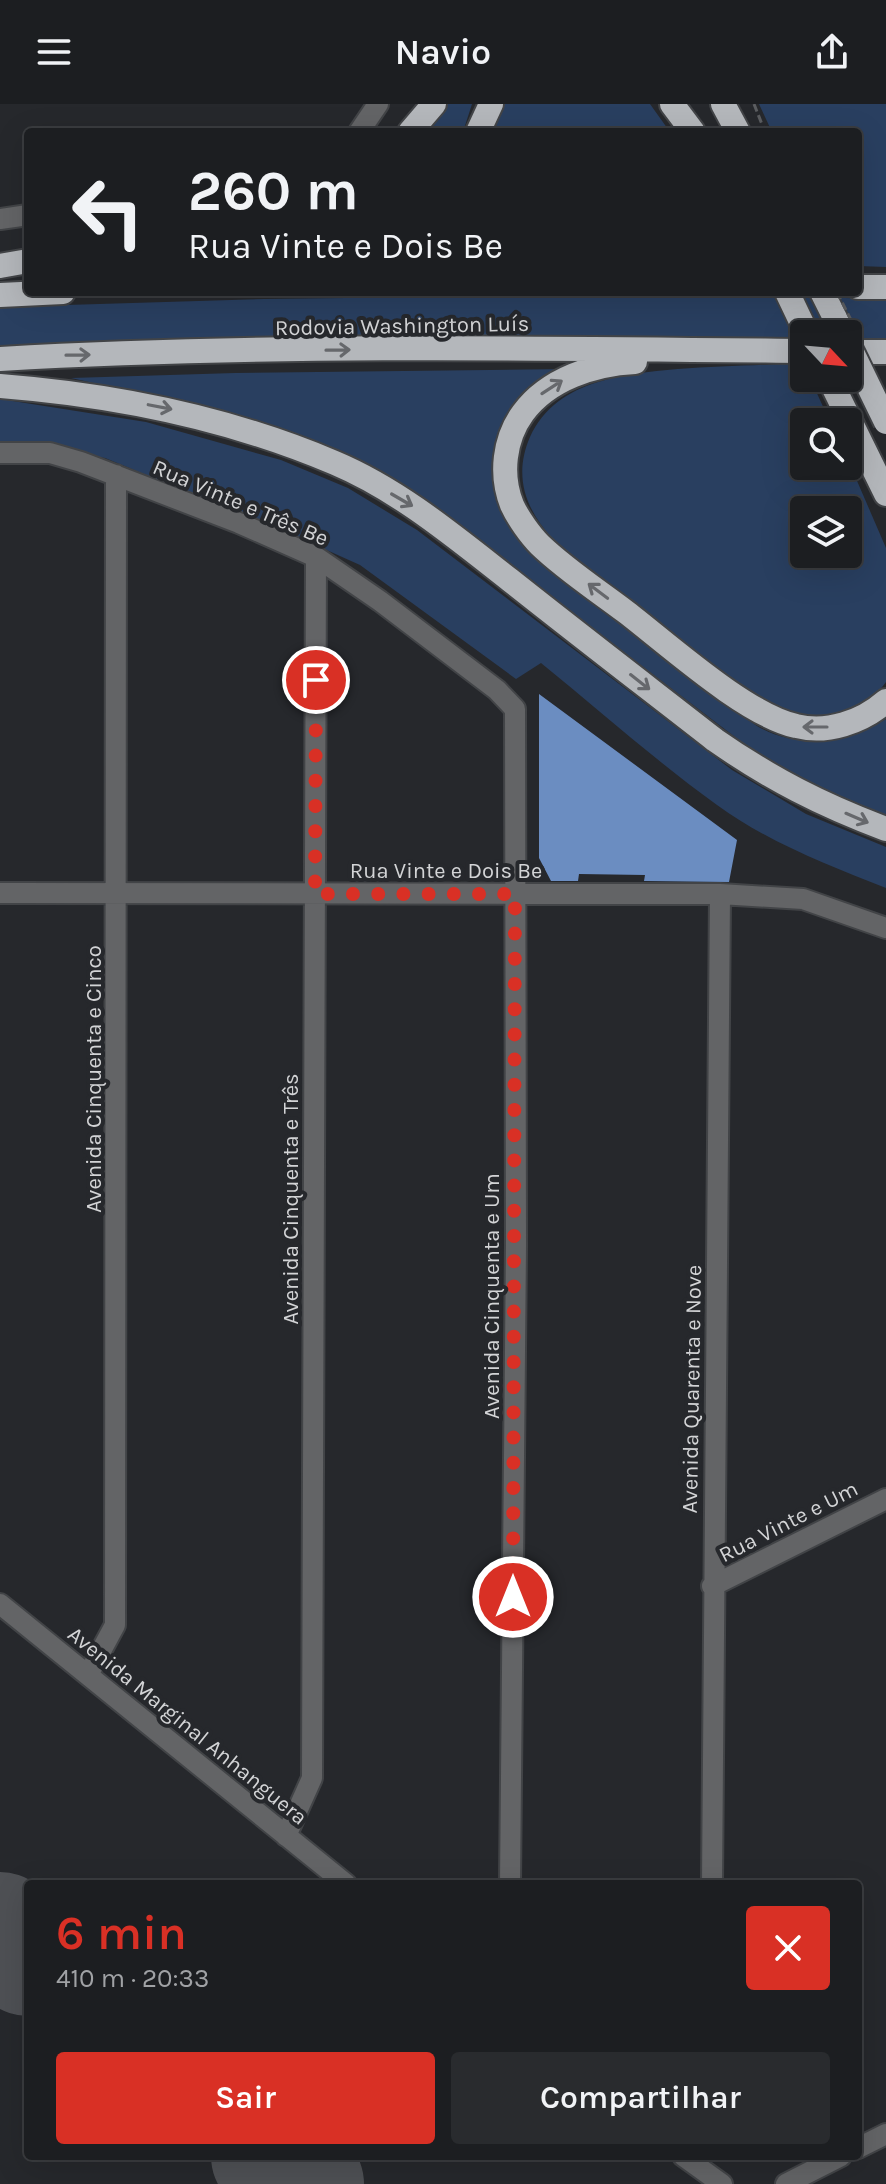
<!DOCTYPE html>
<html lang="pt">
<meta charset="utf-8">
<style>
:root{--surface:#1c1e21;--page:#292b2e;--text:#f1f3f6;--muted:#a0a2a5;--line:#3a3c3f;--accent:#d93025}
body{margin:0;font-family:Karla,sans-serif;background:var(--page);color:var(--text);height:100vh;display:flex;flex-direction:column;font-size:30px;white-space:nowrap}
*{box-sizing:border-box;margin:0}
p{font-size:26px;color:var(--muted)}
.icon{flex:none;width:44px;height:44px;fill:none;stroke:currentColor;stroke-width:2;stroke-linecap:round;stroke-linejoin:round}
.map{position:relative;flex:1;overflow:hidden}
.drawer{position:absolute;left:24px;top:1776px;width:838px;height:280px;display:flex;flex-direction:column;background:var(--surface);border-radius:8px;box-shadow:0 8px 32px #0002,0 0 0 2px var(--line)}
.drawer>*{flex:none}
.guide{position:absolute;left:24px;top:24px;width:838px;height:168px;border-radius:8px;box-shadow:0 8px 32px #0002,0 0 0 2px var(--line);background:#1c1e21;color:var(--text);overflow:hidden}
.needle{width:52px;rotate:116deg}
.buttons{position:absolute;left:790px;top:216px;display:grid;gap:16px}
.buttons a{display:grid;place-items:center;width:72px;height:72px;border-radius:8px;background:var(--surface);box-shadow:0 8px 32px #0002,0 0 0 2px var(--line);font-size:40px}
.pin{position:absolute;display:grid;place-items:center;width:68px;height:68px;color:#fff;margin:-34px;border:4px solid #fff;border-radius:50%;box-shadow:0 2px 8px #0007}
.me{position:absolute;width:88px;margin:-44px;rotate:0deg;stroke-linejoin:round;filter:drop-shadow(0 0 6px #0008)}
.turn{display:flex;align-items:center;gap:28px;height:168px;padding:0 32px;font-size:36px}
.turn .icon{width:104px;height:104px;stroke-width:2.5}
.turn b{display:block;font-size:56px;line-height:68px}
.round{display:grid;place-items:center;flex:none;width:84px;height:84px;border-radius:8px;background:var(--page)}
.headline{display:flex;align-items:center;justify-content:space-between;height:136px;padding:0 32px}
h1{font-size:48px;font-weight:600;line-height:60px;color:var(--accent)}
.button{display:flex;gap:16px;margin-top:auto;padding:16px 32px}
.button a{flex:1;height:92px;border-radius:8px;background:var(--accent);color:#fff;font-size:32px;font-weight:600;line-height:92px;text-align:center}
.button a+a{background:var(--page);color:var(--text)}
header{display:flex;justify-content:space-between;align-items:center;height:104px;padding:0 32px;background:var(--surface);font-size:36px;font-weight:600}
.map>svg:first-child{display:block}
</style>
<header><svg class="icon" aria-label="menu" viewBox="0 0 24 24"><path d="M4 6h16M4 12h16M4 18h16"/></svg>Navio<svg class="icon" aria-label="share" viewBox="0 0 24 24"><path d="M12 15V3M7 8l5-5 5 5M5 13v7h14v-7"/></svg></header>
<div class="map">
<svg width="886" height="2080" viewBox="0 0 886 2080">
<rect width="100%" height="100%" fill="#26282c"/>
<path fill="#293f60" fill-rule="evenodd" d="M444 0H472L463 28H423Z
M505 0H650L670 28H490Z
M759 0H886V163L858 162V28H772Z
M759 189 765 192 886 195V236H848V230H804V235L688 232V237L0 245V203L264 195Z
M803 259 804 274H810L830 318H804V362H848V356L886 444V578C866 606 821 619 788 609 779 606 770 600 761 595 716 570 675 534 634 502 582 462 496 411 530 333 543 304 568 287 598 278 657 261 740 263 803 259ZM804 406H848V450H804Z
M567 265 525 294 508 411 722 596C733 604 745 614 757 622 799 646 847 639 886 615V713L826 689 752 646 460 423 205 304 71 274 235 269Z
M0 295 146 318 281 356 348 384 417 426 732 666 806 710 886 743V784C827 761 768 738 717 701 656 657 599 606 541 559L516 575 360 461 302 435 105 354 55 346 0 342Z"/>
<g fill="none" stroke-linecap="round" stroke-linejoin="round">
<path stroke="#4e5054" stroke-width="120" d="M0 1828 28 1852
M271 2052 304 2080"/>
</g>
<path fill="#6b8dc1" d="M539 590 737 736 729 778 644 777 645 771 579 770 578 777H551L539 754Z"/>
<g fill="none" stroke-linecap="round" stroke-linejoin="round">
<defs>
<path id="minor" d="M359 28 378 0
M0 115 28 111
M0 349H50L81 358 239 419 316 453 380 497 497 586 515 605 516 1141 510 1780
M0 789 720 790 803 795 886 824
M712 1482 886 1395
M0 1500 346 1780
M88 1571 115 1521 116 371
M286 1732 312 1674 316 453
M712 1780 720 790
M858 2044 886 2030
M683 2052 722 2080
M786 2080 841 2052"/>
<path id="highway" d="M672 0 693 28
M723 0 738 28
M410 28 434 0
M478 28 491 0
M0 162 28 157
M858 183H886
M787 188 807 230
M822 188 843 230
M0 191 63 188
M848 248H886
M0 255C267 240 537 244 804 247
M635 258C594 260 548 275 523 309 504 335 500 371 512 401 518 414 530 431 540 441 566 466 597 486 626 508 669 541 746 611 796 622 827 630 862 618 886 597
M829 274 886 390
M0 282C115 291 227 313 335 359 399 386 455 433 510 476 578 530 647 583 715 636 771 675 822 701 886 725"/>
</defs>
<use href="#minor" stroke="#424447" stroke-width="24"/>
<use href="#highway" stroke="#424447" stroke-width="28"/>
<path stroke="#5b5d60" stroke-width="3" stroke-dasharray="8 4" stroke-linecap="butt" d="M754 0 765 28"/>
<use href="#minor" stroke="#636466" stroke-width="20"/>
<use href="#highway" stroke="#b4b7bb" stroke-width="24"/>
<defs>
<path id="highway-bridge" d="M848 240 886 318"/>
</defs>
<use href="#highway-bridge" stroke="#424447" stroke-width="28" stroke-linecap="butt"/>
<path stroke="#5b5d60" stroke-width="3" stroke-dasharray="8 4" stroke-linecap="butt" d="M837 188 854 222"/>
<use href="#highway-bridge" stroke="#b4b7bb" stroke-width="24"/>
</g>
<defs><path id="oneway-shaft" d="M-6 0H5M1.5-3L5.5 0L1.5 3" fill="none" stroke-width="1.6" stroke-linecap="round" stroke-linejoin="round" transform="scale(2)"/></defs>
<g stroke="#66686c">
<use href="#oneway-shaft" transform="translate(338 246) rotate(-1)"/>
<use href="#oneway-shaft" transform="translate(78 251) rotate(-1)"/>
<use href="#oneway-shaft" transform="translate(552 283) rotate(-33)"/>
<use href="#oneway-shaft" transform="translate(160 303) rotate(11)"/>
<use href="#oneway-shaft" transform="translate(402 396) rotate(30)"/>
<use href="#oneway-shaft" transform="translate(598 487) rotate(-143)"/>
<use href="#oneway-shaft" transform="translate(640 578) rotate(38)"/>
<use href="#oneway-shaft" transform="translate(815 623) rotate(-180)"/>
<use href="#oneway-shaft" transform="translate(857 714) rotate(23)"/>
</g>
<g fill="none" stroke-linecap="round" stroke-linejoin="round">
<path stroke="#d93025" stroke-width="14" stroke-dasharray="0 25.2" d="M316 576 315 790H515L513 1493"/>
</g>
<g text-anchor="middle" stroke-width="8" stroke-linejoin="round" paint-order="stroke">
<g font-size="22" fill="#d3d4d6" stroke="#26282c">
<text transform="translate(402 221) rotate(-1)" y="8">Rodovia Washington Luís</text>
<text transform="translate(241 398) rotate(23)" y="8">Rua Vinte e Três Be</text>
<text x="446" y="774">Rua Vinte e Dois Be</text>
<text transform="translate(93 975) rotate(-90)" y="8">Avenida Cinquenta e Cinco</text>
<text transform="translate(290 1095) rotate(-90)" y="8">Avenida Cinquenta e Três</text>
<text transform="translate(491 1192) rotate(-90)" y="8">Avenida Cinquenta e Um</text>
<text transform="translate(691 1285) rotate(-89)" y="8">Avenida Quarenta e Nove</text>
<text transform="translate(788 1417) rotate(-27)" y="8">Rua Vinte e Um</text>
<text transform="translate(188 1621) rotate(39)" y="8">Avenida Marginal Anhanguera</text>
</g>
</g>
</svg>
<div class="buttons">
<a><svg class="needle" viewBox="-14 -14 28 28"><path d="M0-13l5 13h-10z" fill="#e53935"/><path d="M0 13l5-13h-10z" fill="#a0a2a5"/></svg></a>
<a><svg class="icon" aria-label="search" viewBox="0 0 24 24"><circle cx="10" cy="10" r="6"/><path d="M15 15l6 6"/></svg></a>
<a><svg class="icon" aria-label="layers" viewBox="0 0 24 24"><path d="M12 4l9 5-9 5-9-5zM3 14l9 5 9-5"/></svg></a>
</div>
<div class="pin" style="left:316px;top:576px;background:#d93025"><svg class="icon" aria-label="arrive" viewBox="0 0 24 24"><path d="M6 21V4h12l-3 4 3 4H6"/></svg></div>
<svg class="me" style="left:513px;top:1493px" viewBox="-20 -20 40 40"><circle r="17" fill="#d93025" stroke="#fff" stroke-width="3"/><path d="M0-11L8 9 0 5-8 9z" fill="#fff"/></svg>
<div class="guide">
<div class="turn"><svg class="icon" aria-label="left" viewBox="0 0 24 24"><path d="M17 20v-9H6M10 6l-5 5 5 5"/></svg><div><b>260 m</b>Rua Vinte e Dois Be</div></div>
</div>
<section class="drawer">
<div class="headline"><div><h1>6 min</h1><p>410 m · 20:33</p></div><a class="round" style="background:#d93025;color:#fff"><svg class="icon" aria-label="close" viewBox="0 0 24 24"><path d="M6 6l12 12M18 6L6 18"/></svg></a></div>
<div class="button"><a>Sair</a><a>Compartilhar</a></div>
</section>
</div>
